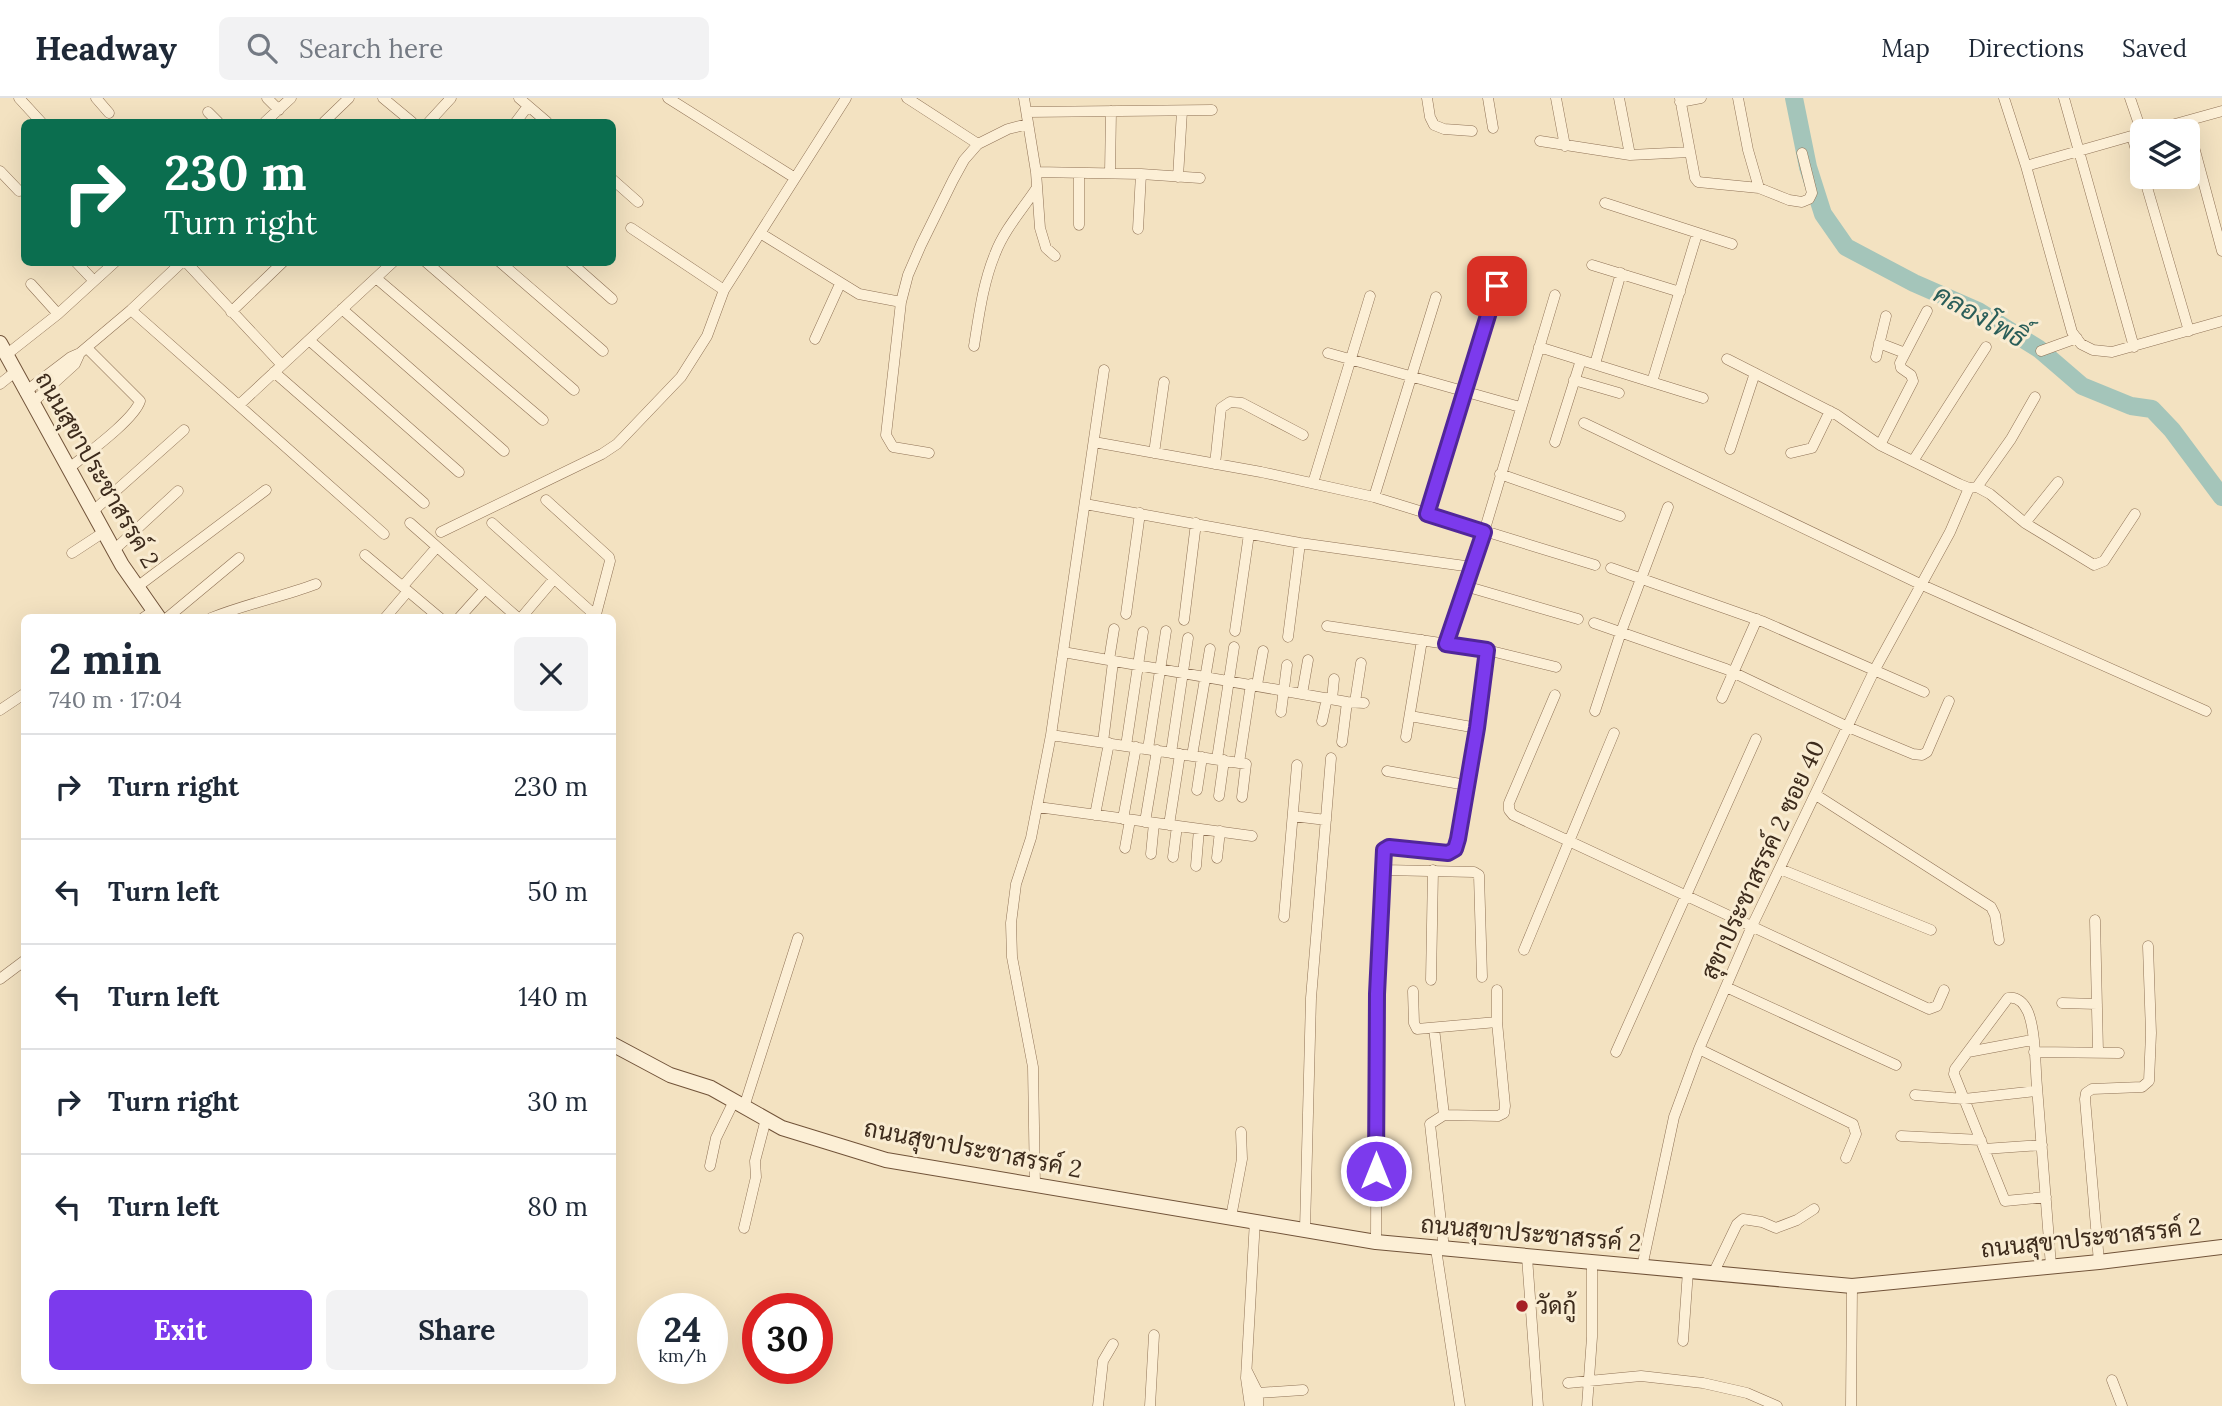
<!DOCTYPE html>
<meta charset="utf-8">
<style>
:root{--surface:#fff;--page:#f2f2f3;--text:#1f2937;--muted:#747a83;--line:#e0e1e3;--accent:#7c3aed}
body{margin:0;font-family:Lora,Sarabun,serif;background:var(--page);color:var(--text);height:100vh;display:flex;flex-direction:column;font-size:26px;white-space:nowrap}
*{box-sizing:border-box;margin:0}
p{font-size:23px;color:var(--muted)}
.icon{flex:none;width:38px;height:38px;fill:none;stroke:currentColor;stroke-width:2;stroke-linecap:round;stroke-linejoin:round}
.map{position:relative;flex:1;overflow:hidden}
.panel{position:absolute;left:21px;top:516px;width:595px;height:770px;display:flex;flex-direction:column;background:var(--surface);border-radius:10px;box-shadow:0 7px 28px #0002}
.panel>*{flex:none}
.banner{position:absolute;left:21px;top:21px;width:595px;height:147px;border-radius:10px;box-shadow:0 7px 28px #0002;background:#0b6e4f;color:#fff;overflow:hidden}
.fabs{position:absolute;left:2130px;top:21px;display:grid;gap:14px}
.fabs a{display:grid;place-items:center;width:70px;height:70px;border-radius:10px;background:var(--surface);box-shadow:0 7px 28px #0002;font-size:35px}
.speed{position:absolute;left:637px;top:1195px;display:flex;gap:14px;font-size:35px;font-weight:700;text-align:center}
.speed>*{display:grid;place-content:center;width:91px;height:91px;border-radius:50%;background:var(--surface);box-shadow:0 7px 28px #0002;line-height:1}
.speed small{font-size:18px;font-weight:400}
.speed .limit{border:10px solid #d22;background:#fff;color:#111}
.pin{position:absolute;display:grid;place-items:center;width:60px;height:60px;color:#fff;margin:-30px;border-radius:14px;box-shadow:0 4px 10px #0006}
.me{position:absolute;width:77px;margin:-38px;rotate:0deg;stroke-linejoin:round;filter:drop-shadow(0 0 5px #0008)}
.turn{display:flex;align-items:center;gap:24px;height:147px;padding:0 28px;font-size:32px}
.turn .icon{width:91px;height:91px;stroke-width:2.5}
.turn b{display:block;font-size:49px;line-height:60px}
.round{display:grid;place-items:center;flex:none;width:74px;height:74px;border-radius:10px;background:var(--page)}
.overview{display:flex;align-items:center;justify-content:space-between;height:119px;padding:0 28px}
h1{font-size:42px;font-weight:800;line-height:52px}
.primary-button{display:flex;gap:14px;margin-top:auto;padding:14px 28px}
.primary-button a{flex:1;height:80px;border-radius:10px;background:var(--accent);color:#fff;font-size:28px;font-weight:800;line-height:80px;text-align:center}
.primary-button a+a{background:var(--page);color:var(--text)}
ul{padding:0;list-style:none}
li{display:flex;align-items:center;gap:21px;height:105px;padding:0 28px;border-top:2px solid var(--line)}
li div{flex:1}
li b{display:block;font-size:26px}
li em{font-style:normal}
header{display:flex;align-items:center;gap:42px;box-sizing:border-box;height:98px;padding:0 35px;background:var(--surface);border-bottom:2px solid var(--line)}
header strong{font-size:33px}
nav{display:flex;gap:38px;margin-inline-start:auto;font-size:24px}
.search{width:490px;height:63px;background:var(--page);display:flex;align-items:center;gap:18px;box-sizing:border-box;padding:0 24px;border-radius:10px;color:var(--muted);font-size:26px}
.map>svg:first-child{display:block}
</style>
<header>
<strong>Headway</strong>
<div class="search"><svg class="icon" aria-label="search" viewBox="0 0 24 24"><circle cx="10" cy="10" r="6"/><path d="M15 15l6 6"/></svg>Search here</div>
<nav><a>Map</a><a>Directions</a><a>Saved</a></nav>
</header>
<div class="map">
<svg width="2222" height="1308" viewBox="0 0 2222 1308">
<rect width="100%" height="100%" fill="#f3e2c1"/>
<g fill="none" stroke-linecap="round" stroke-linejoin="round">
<path stroke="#a4c5ba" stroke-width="18" d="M1794 0 1808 69 1823 116 1846 149 1914 185 1978 213 2039 251 2082 288 2131 308 2152 311 2172 332 2222 399"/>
<defs>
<path id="street" d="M19 0 41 24
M96 0 109 15
M267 0 279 12
M383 0 412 24
M519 0 547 24
M668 0 795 80
M907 0 978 46
M1024 0 1036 74 1040 130 1046 150 1055 158
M1427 0 1430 19 1434 27 1444 31 1472 33
M1488 0 1493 30
M1556 0 1565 48
M1619 0 1630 57
M1680 0 1695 80 1698 84 1759 90 1789 102 1802 104 1809 101 1812 95 1802 55
M1738 0 1748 52 1759 90
M2004 0 2026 68 2072 234 2081 246 2093 252 2112 254 2222 223
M2064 0 2134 249
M2130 0 2142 35
M1680 4 1701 0
M208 14 218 24
M1027 14 1212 12
M2187 23 2222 153
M265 24 291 0
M324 24 349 0
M429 24 451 0
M516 24 528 8
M2150 33 2222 13
M2132 38 2142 73
M1540 43 1630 57 1690 54
M2026 68 2142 35
M0 73 19 93
M1036 74 1141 76 1200 80
M1110 75 1111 13
M1178 79 1182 13
M2144 79 2189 233
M612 81 638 104
M1605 105 1732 146
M1079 127V75
M631 130 724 192
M1138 131 1141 76
M760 135 859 196 901 204
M76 164 94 183
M186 164 282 267
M426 164 574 292
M500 164 603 253
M570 164 612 201
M1592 167 1680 194
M376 180 543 322
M31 186 58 216
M342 211 504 353
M131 212 384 436
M231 214 283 164
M815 241 840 186
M309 242 459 374
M1879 245 1905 255
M974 248C979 217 983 185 995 156 1004 132 1022 112 1036 91
M1539 249 1703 300
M2041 253 2077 240
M1328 255 1520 309
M6 257 58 216 115 164
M1876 259 1886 218
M1727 261 1837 317 1880 347 1959 386 1969 390 1977 389 1990 396 2025 425 2094 467 2104 463 2135 416
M1595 266 1621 175
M274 274 424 405
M1574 282 1619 295
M1652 284 1697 136
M0 286 15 274
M25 294 71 259 80 255 131 212 182 164
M32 305 75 266 80 255
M239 307 393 164
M1584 325 1920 486 2206 613
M1094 344 1261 374 1374 399 1595 467
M1555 344 1581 262
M1880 347 1913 283 1911 277 1901 270 1900 265 1927 213
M1730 351 1755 275
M929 355 893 349 886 337 901 204 908 177 921 147 953 82 964 62 978 46 1008 31 1028 26
M1154 355 1164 284
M1791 355 1812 350 1830 313
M1913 363 1986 249
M1215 366 1221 310 1230 304 1242 305 1303 337
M68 371C85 357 134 322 140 303L87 250
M1500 376 1620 418
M1313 385 1370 198
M1977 389 2011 341 2035 299
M1374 399 1436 199
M546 402 609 459 610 463 595 520
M1085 406 1300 445 1472 469
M92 414 184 332
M1427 416 1497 188
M410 425 518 520
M492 425 596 518
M2025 425 2058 384
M441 434 602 356 617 346 681 279 707 238 724 192 846 0
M114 452 178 393
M72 455 104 434
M365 457 440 520
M1611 470 1764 524 1924 594
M403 488 436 450
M1465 488 1578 521
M137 489 266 392
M1126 516 1140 415
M143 520 153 513
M167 520 239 460
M211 520C246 506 281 499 316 486
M385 520 408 493
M459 520 485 491
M521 520 554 481
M1184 522 1196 425
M1594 525 1726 571 1848 629 1913 656 1922 657 1927 654 1949 603
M1327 528 1487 552 1556 569
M1235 533 1249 436
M1288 539 1300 445
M1446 546 1484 434 1555 197
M1063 554 1347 604
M1109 562 1114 531
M1257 587 1263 553
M1302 596 1308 562
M1555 597 1509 705V712L1513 717 1929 911 1937 908 1944 892
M1722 600 1757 521
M1332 601 1334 581
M1355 604 1361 565
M0 612 24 596
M1595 613 1621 534 1668 409
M1281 614 1287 567
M1410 618 1477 630
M1322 623 1327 600
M1051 637 1246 666 1242 699
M1406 639 1422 542
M1103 644 1113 564
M1342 644 1347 604 1364 605
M1126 648 1143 534
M1148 651 1166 533
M1171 655 1188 540
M1192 658 1210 551
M1217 661 1234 549
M1239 665 1251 586
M1387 673 1466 687
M1197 692 1202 659
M1816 697 1991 809 1995 817 1999 842
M1219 698 1224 662
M1038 709 1252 738
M1095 717 1109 645
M1293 718 1326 722
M1123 721 1136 649
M1145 724 1157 652
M1169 727 1180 656
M1125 750 1130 722
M1151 756 1154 725
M1173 759 1177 728
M1217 760 1220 733
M1196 768 1199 731
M1780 771 1931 832
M1384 772 1474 774 1479 777 1482 879
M1284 819 1297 667
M2095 822 2098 954
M1524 852 1614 635
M0 881 24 863
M1431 882 1433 772
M1726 889 1896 967
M1413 893 1414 925 1417 931 1497 924
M2062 905 2097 906
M1434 930 1444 1017
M1699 951 1853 1026 1856 1036 1846 1060
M1616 954 1756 641
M1968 954 2032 942
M2034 954 2119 955
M1915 997 1964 1001 2037 993
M744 1009 798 840
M1901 1038 1981 1042
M1984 1051 2042 1047
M710 1068 716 1040 734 1003
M1035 1088 1033 969 1012 859 1011 825 1016 786 1031 740 1051 637 1104 272
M2046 1099 2005 1103 1954 976 1955 971 2008 900C2017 898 2024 905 2028 914 2036 934 2035 968 2037 989 2042 1049 2046 1109 2051 1168
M1231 1119 1242 1061 1241 1034
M744 1130 756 1079 755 1063 766 1021
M1305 1131 1311 900 1331 660
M1376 1144 1377 896 1384 752 1389 749 1449 755 1455 751 1459 741 1477 630 1487 552
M1436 1151 1460 1308
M1444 1151 1430 1026 1444 1017 1498 1018 1504 1015 1505 1008 1497 924V892
M1527 1159 1538 1308
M2099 1164 2085 1001 2086 995 2092 991 2142 989 2149 983 2151 935 2148 848
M1642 1169 1674 1019 1699 951 1752 828 1874 573 1950 434 1969 390
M1713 1176 1737 1126 1743 1121 1762 1124 1776 1130 1797 1122 1814 1111
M1683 1243 1688 1173
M1247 1273 1258 1295V1308
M2112 1282 2122 1308
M1568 1285 1641 1278 1703 1285 1747 1295 1777 1308
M1258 1295 1303 1292
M1098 1308 1103 1263 1113 1246
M1150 1308 1154 1237
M1250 1308 1246 1280 1255 1122
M1587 1308 1592 1239V1165
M1851 1308 1852 1188"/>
<path id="secondary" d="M0 245 122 467 159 520
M612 946 670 977 711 990 782 1030 886 1062 1376 1144 1852 1188 2099 1164 2222 1149"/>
</defs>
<use href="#street" stroke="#8f7256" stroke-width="11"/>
<use href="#secondary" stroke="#715339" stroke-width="16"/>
<use href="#street" stroke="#fcefd6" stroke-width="10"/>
<use href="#secondary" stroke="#fcefd6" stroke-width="14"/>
</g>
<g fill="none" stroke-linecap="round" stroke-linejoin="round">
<defs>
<path id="route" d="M1376 1073 1377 896 1384 752 1389 749 1448 755 1455 751 1458 741 1477 630 1487 552 1446 546 1484 434 1427 416 1497 188"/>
</defs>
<use href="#route" stroke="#51269a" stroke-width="18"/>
<use href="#route" stroke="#7c3aed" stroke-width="12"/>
</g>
<circle fill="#a51f25" stroke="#f9ecd2" stroke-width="2.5" cx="1522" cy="1208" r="7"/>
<g text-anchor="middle" stroke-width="6" stroke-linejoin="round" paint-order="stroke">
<g font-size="24" fill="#3d2b1c" stroke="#f9ecd2">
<text transform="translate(97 372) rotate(60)" y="8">ถนนสุขาประชาสรรค์ 2</text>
<text transform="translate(1763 762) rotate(-65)" y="8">สุขาประชาสรรค์ 2 ซอย 40</text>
<text transform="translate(973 1051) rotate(11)" y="8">ถนนสุขาประชาสรรค์ 2</text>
<text transform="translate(1531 1136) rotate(5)" y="8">ถนนสุขาประชาสรรค์ 2</text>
<text transform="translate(2091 1140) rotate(-6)" y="8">ถนนสุขาประชาสรรค์ 2</text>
</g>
<g font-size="24" fill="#3d2b1c" stroke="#f9ecd2" text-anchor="start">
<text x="1536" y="1216">วัดกู้</text>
</g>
<g font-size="26" font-style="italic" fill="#2a5e59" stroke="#f9ecd2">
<text transform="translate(1980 218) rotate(29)" y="9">คลองโพธิ์</text>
</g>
</g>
</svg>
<div class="fabs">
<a><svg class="icon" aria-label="layers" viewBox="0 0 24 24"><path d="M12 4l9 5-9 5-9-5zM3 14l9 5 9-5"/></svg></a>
</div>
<div class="speed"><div>24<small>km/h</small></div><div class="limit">30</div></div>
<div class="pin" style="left:1497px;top:188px;background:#d93025"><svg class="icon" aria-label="arrive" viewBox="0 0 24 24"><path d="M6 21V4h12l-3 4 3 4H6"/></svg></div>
<svg class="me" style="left:1376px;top:1073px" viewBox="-20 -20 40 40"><circle r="17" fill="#7c3aed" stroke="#fff" stroke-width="3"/><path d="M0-11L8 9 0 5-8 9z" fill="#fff"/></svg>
<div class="banner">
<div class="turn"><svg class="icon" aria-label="right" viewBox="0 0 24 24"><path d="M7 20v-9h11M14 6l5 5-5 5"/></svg><div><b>230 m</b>Turn right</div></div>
</div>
<section class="panel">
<div class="overview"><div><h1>2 min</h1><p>740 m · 17:04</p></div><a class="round"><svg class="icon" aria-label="close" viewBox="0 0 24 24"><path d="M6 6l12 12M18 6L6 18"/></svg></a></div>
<ul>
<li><svg class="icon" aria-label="right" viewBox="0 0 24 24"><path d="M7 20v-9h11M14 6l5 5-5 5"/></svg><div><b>Turn right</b></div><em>230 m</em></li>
<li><svg class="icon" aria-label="left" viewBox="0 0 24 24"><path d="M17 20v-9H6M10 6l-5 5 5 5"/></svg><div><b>Turn left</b></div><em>50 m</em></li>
<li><svg class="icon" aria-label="left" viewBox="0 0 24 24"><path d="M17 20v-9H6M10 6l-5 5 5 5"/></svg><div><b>Turn left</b></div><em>140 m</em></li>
<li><svg class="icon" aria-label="right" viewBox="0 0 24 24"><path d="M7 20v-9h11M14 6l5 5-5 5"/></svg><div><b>Turn right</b></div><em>30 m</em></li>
<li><svg class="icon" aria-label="left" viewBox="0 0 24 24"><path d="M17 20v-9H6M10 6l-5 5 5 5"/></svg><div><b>Turn left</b></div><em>80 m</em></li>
</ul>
<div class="primary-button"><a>Exit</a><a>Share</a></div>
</section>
</div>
